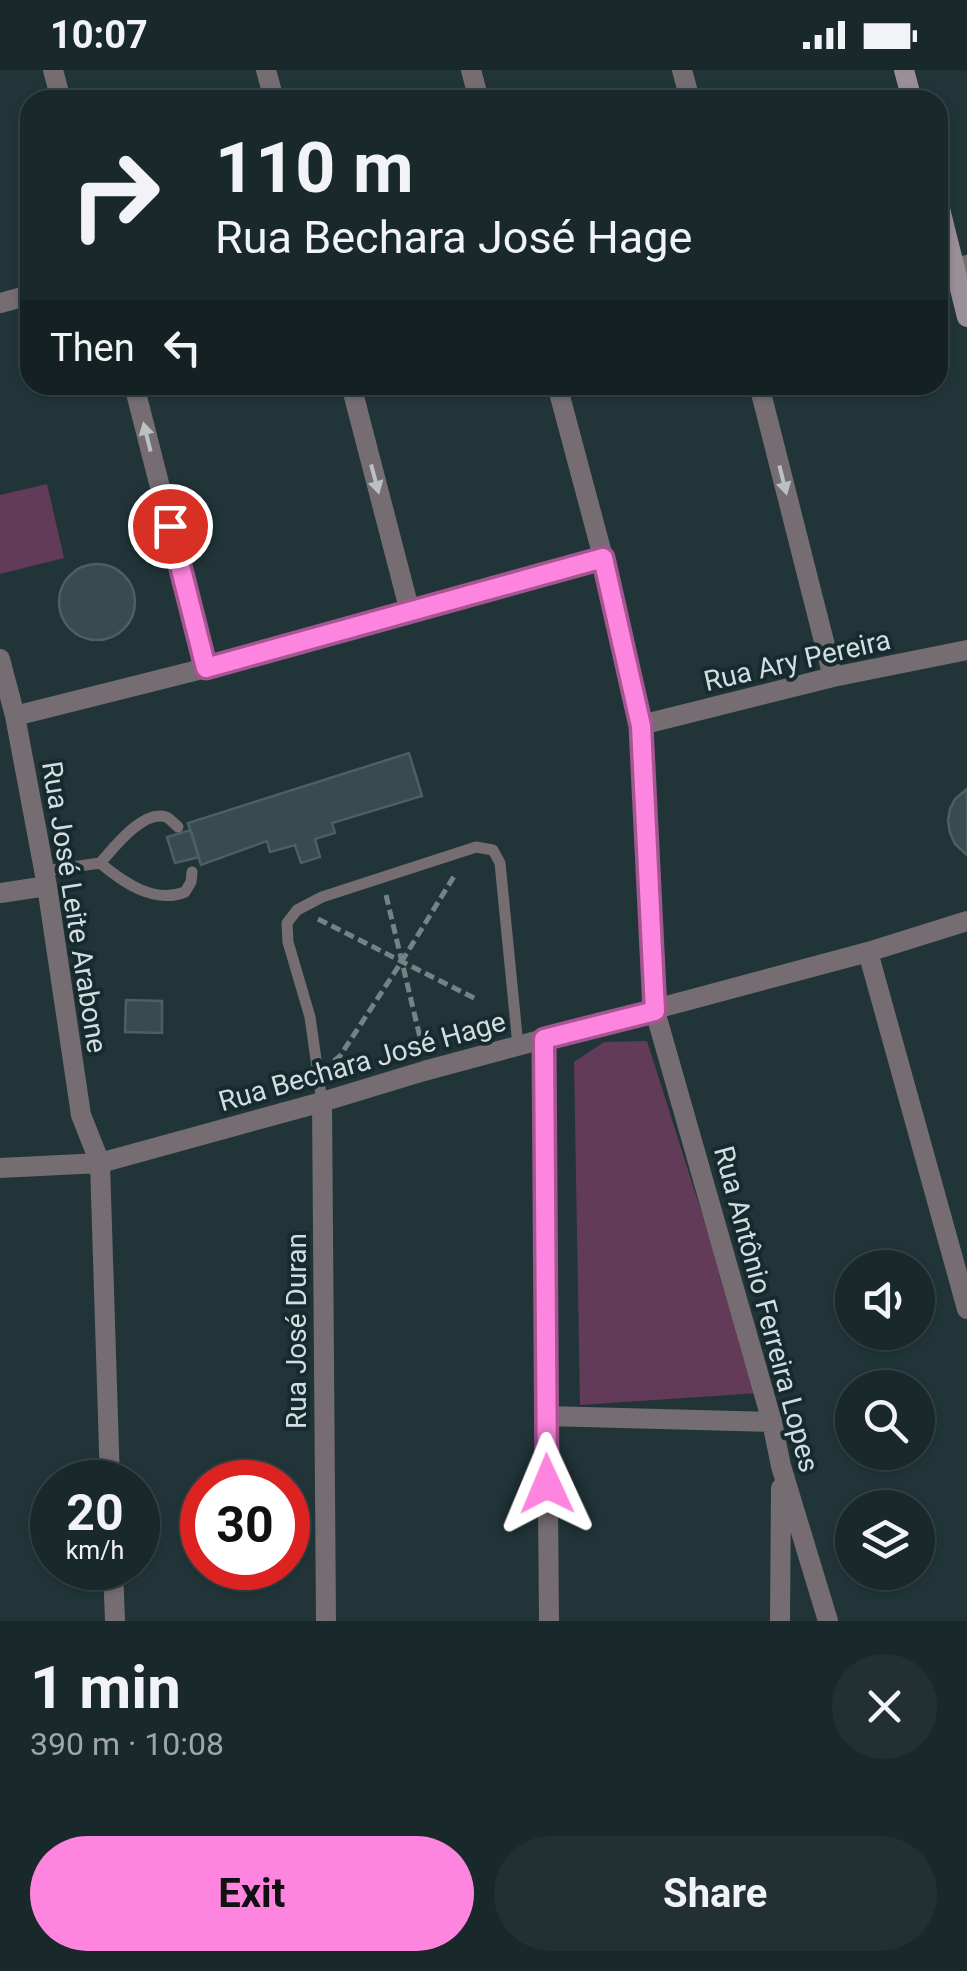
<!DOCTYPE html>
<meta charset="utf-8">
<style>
:root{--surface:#19282b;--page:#223033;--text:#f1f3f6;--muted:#9fa6a9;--line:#374447;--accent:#fe85df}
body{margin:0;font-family:Roboto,sans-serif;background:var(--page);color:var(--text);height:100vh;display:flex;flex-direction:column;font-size:38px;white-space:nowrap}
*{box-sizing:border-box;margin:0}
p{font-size:32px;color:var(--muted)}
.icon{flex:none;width:55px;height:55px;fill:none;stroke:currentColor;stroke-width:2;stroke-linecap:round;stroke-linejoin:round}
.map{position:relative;height:1551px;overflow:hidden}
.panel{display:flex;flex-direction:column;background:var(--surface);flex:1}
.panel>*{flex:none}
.banner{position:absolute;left:20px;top:20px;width:928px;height:305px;border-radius:30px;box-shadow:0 2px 8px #0004,0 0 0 2px var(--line);background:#19282b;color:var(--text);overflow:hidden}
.controls{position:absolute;left:835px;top:1180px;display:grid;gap:20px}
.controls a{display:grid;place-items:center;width:100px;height:100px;border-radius:50%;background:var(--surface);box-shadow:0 2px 8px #0004,0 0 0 2px var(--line);font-size:50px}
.speed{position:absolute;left:30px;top:1390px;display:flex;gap:20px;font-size:50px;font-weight:700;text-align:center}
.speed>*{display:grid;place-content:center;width:130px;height:130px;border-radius:50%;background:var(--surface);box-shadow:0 2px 8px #0004,0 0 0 2px var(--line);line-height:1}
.speed small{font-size:25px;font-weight:400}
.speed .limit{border:15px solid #d22;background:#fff;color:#111}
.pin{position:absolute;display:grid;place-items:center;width:85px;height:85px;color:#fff;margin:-42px;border:5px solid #fff;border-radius:50%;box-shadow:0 2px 10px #0007}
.me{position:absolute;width:110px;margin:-55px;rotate:359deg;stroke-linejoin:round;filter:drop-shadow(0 0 8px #0008)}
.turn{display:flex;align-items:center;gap:35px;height:210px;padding:0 30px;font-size:45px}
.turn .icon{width:130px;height:130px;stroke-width:2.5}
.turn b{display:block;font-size:70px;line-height:85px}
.then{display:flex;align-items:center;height:95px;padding:0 30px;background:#0003;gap:20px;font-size:38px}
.round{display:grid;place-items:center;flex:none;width:105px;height:105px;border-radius:52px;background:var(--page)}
.headline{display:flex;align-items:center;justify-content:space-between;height:170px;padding:0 30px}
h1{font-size:60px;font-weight:700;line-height:75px}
.button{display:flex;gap:20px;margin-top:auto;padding:20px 30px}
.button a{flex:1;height:115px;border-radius:60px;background:var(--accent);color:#111;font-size:40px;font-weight:700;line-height:115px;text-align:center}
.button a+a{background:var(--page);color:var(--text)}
.status{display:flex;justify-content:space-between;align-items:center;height:70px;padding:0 50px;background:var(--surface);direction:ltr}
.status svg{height:28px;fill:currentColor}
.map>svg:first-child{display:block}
</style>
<div class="status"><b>10:07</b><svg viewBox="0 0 49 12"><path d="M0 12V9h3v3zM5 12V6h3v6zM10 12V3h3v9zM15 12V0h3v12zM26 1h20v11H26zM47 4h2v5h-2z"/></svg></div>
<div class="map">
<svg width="967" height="1551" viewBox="0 0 967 1551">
<rect width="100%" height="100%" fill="#213539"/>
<path fill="#613b57" d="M47 414 64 488 0 504V425Z
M647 971 759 1323 580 1335 574 992 604 972Z"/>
<path fill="#374b50" stroke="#4a6064" stroke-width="2.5" d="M59 532a38 38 0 1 1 76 0a38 38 0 1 1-76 0Z
M409 683 422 726 332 753 335 763 315 769 320 787 301 793 295 775 270 782 267 771 201 795 188 753Z
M967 719V785L955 774 950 763 948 751 950 739 955 729Z
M191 760 199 787 175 793 167 767Z
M126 930 162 931V963L125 962Z"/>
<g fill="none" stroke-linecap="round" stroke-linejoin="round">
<path stroke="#738386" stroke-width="5" stroke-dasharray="10 5" stroke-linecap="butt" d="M386 825 423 980
M318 849 476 929
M334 991 340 986 402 891 456 803"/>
<path stroke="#756d72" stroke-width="11" d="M100 793C113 779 143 739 166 747 169 748 175 754 178 757
M45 801 100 793C124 813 154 834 185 822L191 812 192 802
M322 1032 310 947 288 872 287 853 297 840 322 827 476 777 493 780 500 793 518 976"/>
<path stroke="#756d72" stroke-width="20" d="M53 0 61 30
M266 0 274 30
M471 0 479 30
M682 0 690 30
M938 202 967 195
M0 233 30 225
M134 315 206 598
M351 315 410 542
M557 315 603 487 641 655 655 941 772 1352 781 1396 828 1551
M759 315 833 607
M0 589 15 646 47 816 81 1045 100 1093 110 1412
M15 646 206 598 603 487
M641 655 833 607 967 580
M0 823 47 816
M868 882 967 1239
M544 969 549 1551
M322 1032 326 1551
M0 1098 100 1093 322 1032 424 1001 868 882 967 851
M546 1346 772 1352
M113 1498 115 1551
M780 1551 781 1418"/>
<path stroke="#9b8f97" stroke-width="20" d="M904 0 912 30
M938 131 967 247"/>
</g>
<defs><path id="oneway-solid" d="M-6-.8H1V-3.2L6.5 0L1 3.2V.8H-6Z" transform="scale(2.5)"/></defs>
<g fill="#bac1c4">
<use href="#oneway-solid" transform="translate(147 367) rotate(-104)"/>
<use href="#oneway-solid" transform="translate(375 409) rotate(75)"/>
<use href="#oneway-solid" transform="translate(783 410) rotate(76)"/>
</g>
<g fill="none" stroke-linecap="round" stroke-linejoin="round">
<defs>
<path id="route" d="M170 456 206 598 603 488 641 656 655 941 544 969 547 1414"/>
</defs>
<use href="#route" stroke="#a55691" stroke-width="25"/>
<use href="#route" stroke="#fe85df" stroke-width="18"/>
</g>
<g text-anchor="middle" stroke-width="8" stroke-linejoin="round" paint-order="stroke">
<g font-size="28" fill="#d1dde0" stroke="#172b2f">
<text transform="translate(797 590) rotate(-13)" y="10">Rua Ary Pereira</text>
<text transform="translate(75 837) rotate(81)" y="10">Rua José Leite Arabone</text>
<text transform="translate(362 991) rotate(-16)" y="10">Rua Bechara José Hage</text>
<text transform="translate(767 1239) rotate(75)" y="10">Rua Antônio Ferreira Lopes</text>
<text transform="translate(296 1261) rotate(-90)" y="10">Rua José Duran</text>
</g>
</g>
</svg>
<div class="controls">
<a><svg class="icon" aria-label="sound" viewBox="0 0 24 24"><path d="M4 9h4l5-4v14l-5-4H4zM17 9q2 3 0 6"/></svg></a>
<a><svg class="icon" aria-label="search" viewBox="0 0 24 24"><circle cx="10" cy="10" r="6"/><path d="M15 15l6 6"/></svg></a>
<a><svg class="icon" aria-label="layers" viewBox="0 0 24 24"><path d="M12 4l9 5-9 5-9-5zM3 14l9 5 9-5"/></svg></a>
</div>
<div class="speed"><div>20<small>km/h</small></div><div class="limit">30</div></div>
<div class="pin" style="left:170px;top:456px;background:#d93025"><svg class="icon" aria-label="arrive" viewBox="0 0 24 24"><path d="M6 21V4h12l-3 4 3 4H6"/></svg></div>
<svg class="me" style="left:547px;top:1414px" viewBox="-20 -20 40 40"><path d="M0-17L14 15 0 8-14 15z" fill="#fe85df" stroke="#fff" stroke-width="4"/></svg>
<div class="banner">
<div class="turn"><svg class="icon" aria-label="right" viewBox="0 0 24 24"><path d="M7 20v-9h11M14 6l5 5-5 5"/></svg><div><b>110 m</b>Rua Bechara José Hage</div></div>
<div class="then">Then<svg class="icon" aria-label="left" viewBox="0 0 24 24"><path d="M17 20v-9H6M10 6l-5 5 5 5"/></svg></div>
</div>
</div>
<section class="panel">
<div class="headline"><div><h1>1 min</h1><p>390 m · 10:08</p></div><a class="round"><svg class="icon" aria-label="close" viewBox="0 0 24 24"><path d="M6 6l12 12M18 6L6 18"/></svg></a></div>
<div class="button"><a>Exit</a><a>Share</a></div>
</section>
